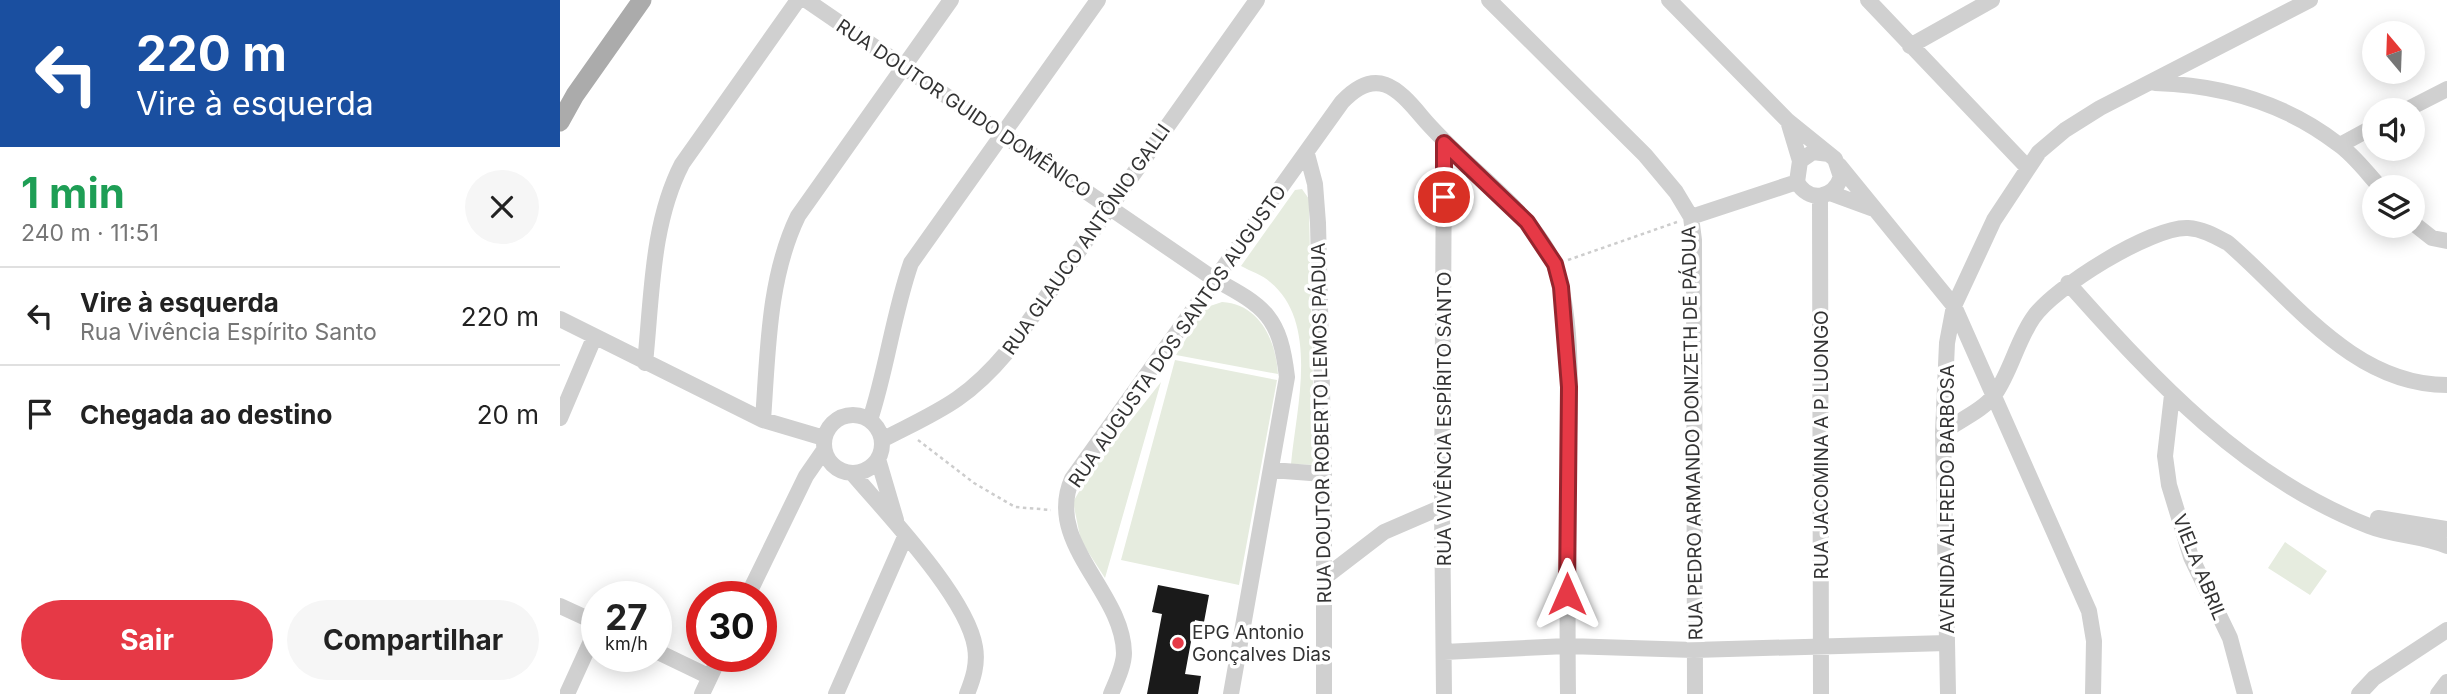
<!DOCTYPE html>
<html lang="pt">
<meta charset="utf-8">
<style>
:root{--surface:#fff;--page:#f6f6f6;--text:#222;--muted:#767676;--line:#e0e0e0;--accent:#e63946}
body{margin:0;font-family:Inter,sans-serif;background:var(--page);color:var(--text);height:100vh;display:flex;flex-direction:column;font-size:26px;white-space:nowrap}
*{box-sizing:border-box;margin:0}
p{font-size:23px;color:var(--muted)}
.icon{flex:none;width:38px;height:38px;fill:none;stroke:currentColor;stroke-width:2;stroke-linecap:round;stroke-linejoin:round}
.map{position:relative;flex:1;overflow:hidden}
.side{display:flex;flex-direction:column;background:var(--surface);width:560px}
.side>*{flex:none}
.top-card{background:#1a4fa0;color:#fff;overflow:hidden}
.needle{width:46px;rotate:341deg}
.controls{position:absolute;left:1802px;top:21px;display:grid;gap:14px}
.controls a{display:grid;place-items:center;width:63px;height:63px;border-radius:50%;background:var(--surface);box-shadow:0 4px 18px #0003;font-size:35px}
.speed{position:absolute;left:21px;top:581px;display:flex;gap:14px;font-size:35px;font-weight:700;text-align:center}
.speed>*{display:grid;place-content:center;width:91px;height:91px;border-radius:50%;background:var(--surface);box-shadow:0 4px 18px #0003;line-height:1}
.speed small{font-size:18px;font-weight:400}
.speed .limit{border:10px solid #d22;background:#fff;color:#111}
.pin{position:absolute;display:grid;place-items:center;width:60px;height:60px;color:#fff;margin:-30px;border:4px solid #fff;border-radius:50%;box-shadow:0 2px 7px #0007}
.me{position:absolute;width:77px;margin:-38px;rotate:0deg;stroke-linejoin:round;filter:drop-shadow(0 0 5px #0008)}
.turn{display:flex;align-items:center;gap:24px;height:147px;padding:0 21px;font-size:32px}
.turn .icon{width:91px;height:91px;stroke-width:2.5}
.turn b{display:block;font-size:49px;line-height:60px}
.round{display:grid;place-items:center;flex:none;width:74px;height:74px;border-radius:37px;background:var(--page)}
.summary{display:flex;align-items:center;justify-content:space-between;height:119px;padding:0 21px}
h1{font-size:42px;font-weight:700;line-height:52px;color:#1e9e55}
.button{display:flex;gap:14px;margin-top:auto;padding:14px 21px}
.button a{flex:1;height:80px;border-radius:42px;background:var(--accent);color:#fff;font-size:28px;font-weight:700;line-height:80px;text-align:center}
.button a+a{background:var(--page);color:var(--text)}
ul{padding:0;list-style:none}
li{display:flex;align-items:center;gap:21px;height:98px;padding:0 21px;border-top:2px solid var(--line)}
li div{flex:1}
li b{display:block;font-size:26px}
li em{font-style:normal}
main{display:flex;flex:1;min-height:0}
.map>svg:first-child{display:block}
</style>
<main>
<section class="side">
<div class="top-card">
<div class="turn"><svg class="icon" aria-label="left" viewBox="0 0 24 24"><path d="M17 20v-9H6M10 6l-5 5 5 5"/></svg><div><b>220 m</b>Vire à esquerda</div></div>
</div>
<div class="summary"><div><h1>1 min</h1><p>240 m · 11:51</p></div><a class="round"><svg class="icon" aria-label="close" viewBox="0 0 24 24"><path d="M6 6l12 12M18 6L6 18"/></svg></a></div>
<ul>
<li><svg class="icon" aria-label="left" viewBox="0 0 24 24"><path d="M17 20v-9H6M10 6l-5 5 5 5"/></svg><div><b>Vire à esquerda</b><p>Rua Vivência Espírito Santo</p></div><em>220 m</em></li>
<li><svg class="icon" aria-label="arrive" viewBox="0 0 24 24"><path d="M6 21V4h12l-3 4 3 4H6"/></svg><div><b>Chegada ao destino</b></div><em>20 m</em></li>
</ul>
<div class="button"><a>Sair</a><a>Compartilhar</a></div>
</section>
<div class="map">
<svg width="1887" height="694" viewBox="0 0 1887 694">
<rect width="100%" height="100%" fill="#fff"/>
<path fill="#e6ecdf" d="M742 189 749 199V212L755 465 731 464C736 409 760 323 710 282 703 275 690 271 681 266L735 190Z
M662 302C700 304 716 341 718 374L616 355 642 313 647 307Z
M615 360 717 380 679 585 561 560Z
M601 382 545 578 521 541 513 502 531 471Z
M1725 542 1767 571 1750 595 1708 568Z"/>
<path fill="#1a1a1a" d="M598 585 649 595 644 622 635 620 625 674 641 676 638 694H587L602 614 592 612Z"/>
<g fill="none" stroke-linecap="round" stroke-linejoin="round">
<path stroke="#cdcdcd" stroke-width="2.5" stroke-dasharray="3.5 3.5" stroke-linecap="butt" d="M1008 260 1117 222
M358 440 414 483 455 507 491 510"/>
<path stroke="#d0d0d0" stroke-width="16" d="M246 0 654 279C706 307 720 317 727 377L671 694
M929 0 1085 155 1116 192 1131 217 1134 240 1135 694
M1109 0 1228 121 1275 159 1281 177C1273 200 1248 202 1237 182L1240 161 1253 152 1269 154
M1308 0 1467 167
M1350 46 1432 0
M1595 83C1661 85 1725 103 1778 144 1794 155 1807 173 1820 187
M1846 110 1887 89
M1228 121 1240 161
M884 143 882 507 884 694
M1780 145 1815 126
M747 154 755 184 758 223 764 474V694
M1279 165 1394 306 1529 611 1534 641 1533 694
M1270 193 1311 208
M1260 197 1261 694
M1131 217 1237 182
M1853 223 1872 238 1887 241
M1508 283C1595 381 1685 478 1809 526 1834 536 1862 535 1887 546
M0 319 203 420 264 438
M85 363C92 298 91 224 122 164L238 0
M1612 395 1605 456 1609 485 1631 557 1670 638 1685 694
M264 444a29 29 0 1 1 58 0a29 29 0 1 1-58 0Z
M0 418 34 338
M203 420C208 352 208 278 238 216L391 0
M310 420C327 368 333 315 351 263L538 0
M1383 432C1398 421 1424 410 1435 394 1451 371 1457 341 1473 318 1493 288 1592 226 1628 228 1643 229 1655 236 1668 243 1733 299 1793 385 1887 385
M322 440C378 411 405 402 447 352L697 0
M318 459 336 520
M711 470 764 474
M293 474C327 514 407 597 415 647 418 664 413 679 407 694
M1818 518 1887 529
M764 578 824 532 882 507
M187 597 246 476 264 450
M0 606 37 623
M96 651 150 677
M884 652 1007 646 1134 650 1387 643
M7 694 37 628
M142 694 160 656
M276 694 345 537
M551 694C556 682 564 666 564 653 563 591 484 543 512 479L782 102C816 66 837 87 862 117 899 161 951 195 983 243 1020 297 1008 417 1008 482 1008 553 1007 623 1008 694
M1388 694 1383 432 1387 343 1394 306 1434 220 1479 152 1505 130 1540 108 1750 0
M1799 694 1814 678 1887 630
M1878 694 1887 682"/>
<path stroke="#ababab" stroke-width="19" d="M0 122 15 95 82 0"/>
</g>
<g fill="none" stroke-linecap="round" stroke-linejoin="round">
<defs>
<path id="route" d="M884 197V143L967 222 995 264 1001 287 1009 387 1007 594"/>
</defs>
<use href="#route" stroke="#96252e" stroke-width="18"/>
<use href="#route" stroke="#e63946" stroke-width="12"/>
</g>
<circle fill="#e63946" stroke="#fff" stroke-width="2.5" cx="618" cy="643" r="7"/>
<g text-anchor="middle" stroke-width="7" stroke-linejoin="round" paint-order="stroke">
<g font-size="19" fill="#333" stroke="#fff">
<text transform="translate(404 108) rotate(34)" y="7">RUA DOUTOR GUIDO DOMÊNICO</text>
<text transform="translate(526 239) rotate(-55)" y="7">RUA GLAUCO ANTÔNIO GALLI</text>
<text transform="translate(617 336) rotate(-55)" y="7">RUA AUGUSTA DOS SANTOS AUGUSTO</text>
<text transform="translate(884 419) rotate(-90)" y="7">RUA VIVÊNCIA ESPÍRITO SANTO</text>
<text transform="translate(761 423) rotate(-91)" y="7">RUA DOUTOR ROBERTO LEMOS PÁDUA</text>
<text transform="translate(1132 433) rotate(-91)" y="7">RUA PEDRO ARMANDO DONIZETH DE PÁDUA</text>
<text transform="translate(1261 445) rotate(-90)" y="7">RUA JACOMINA A P LUONGO</text>
<text transform="translate(1387 499) rotate(-90)" y="7">AVENIDA ALFREDO BARBOSA</text>
<text transform="translate(1640 567) rotate(68)" y="7">VIELA ABRIL</text>
</g>
<g font-size="19" fill="#333" stroke="#fff" text-anchor="start">
<text x="632" y="639">EPG Antonio<tspan x="632" dy="22">Gonçalves Dias</tspan></text>
</g>
</g>
</svg>
<div class="controls">
<a><svg class="needle" viewBox="-14 -14 28 28"><path d="M0-13l5 13h-10z" fill="#e53935"/><path d="M0 13l5-13h-10z" fill="#767676"/></svg></a>
<a><svg class="icon" aria-label="sound" viewBox="0 0 24 24"><path d="M4 9h4l5-4v14l-5-4H4zM17 9q2 3 0 6"/></svg></a>
<a><svg class="icon" aria-label="layers" viewBox="0 0 24 24"><path d="M12 4l9 5-9 5-9-5zM3 14l9 5 9-5"/></svg></a>
</div>
<div class="speed"><div>27<small>km/h</small></div><div class="limit">30</div></div>
<div class="pin" style="left:884px;top:197px;background:#d93025"><svg class="icon" aria-label="arrive" viewBox="0 0 24 24"><path d="M6 21V4h12l-3 4 3 4H6"/></svg></div>
<svg class="me" style="left:1007px;top:594px" viewBox="-20 -20 40 40"><path d="M0-17L14 15 0 8-14 15z" fill="#e63946" stroke="#fff" stroke-width="4"/></svg>
</div>
</main>
